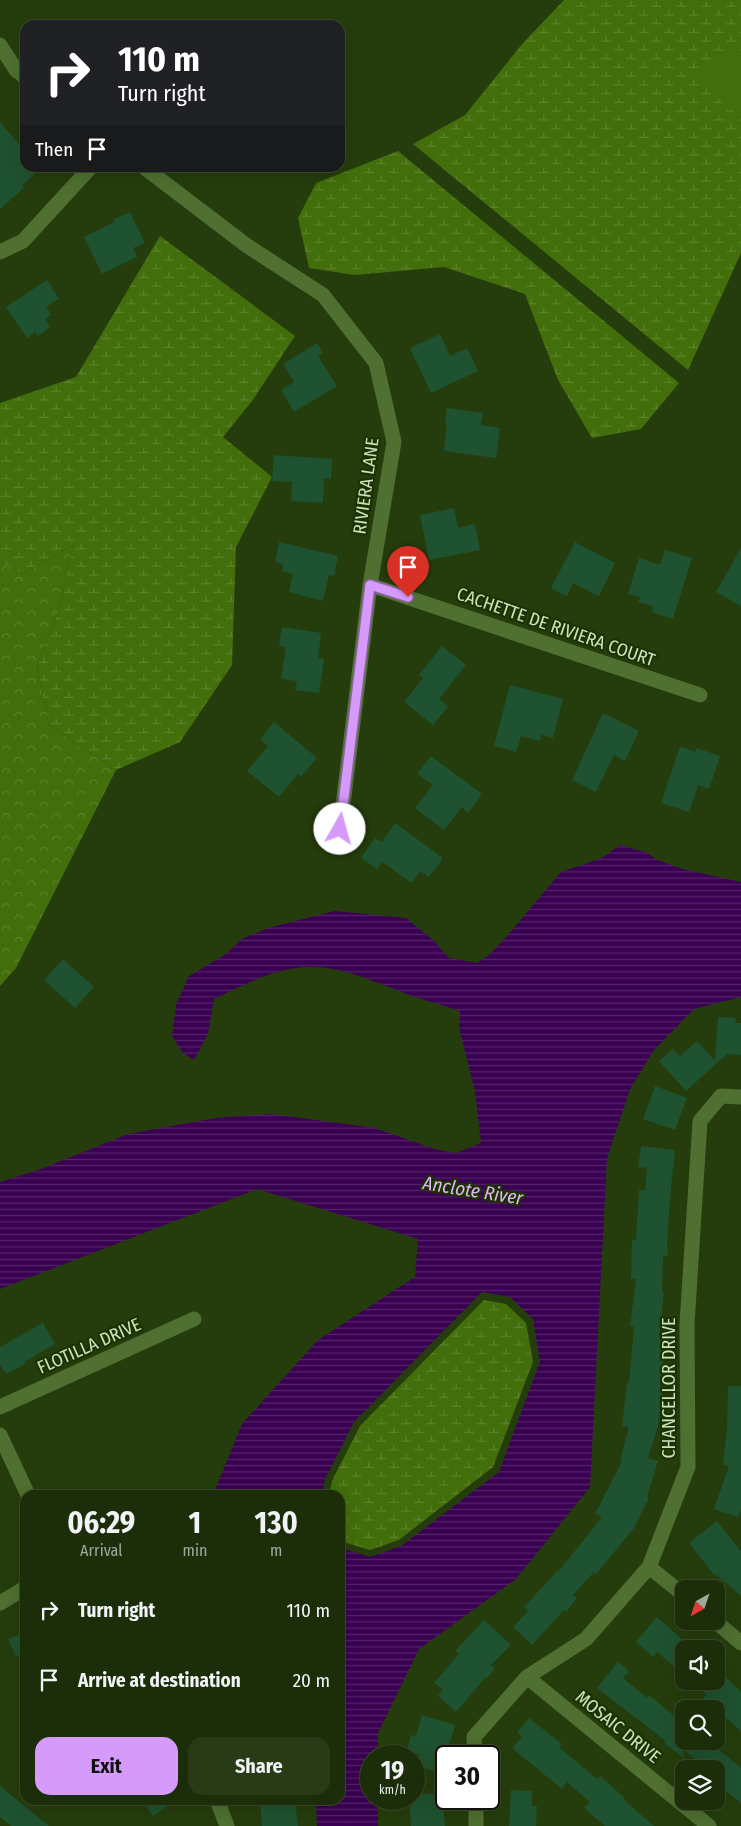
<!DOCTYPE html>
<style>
:root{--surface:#1c2e09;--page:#293a17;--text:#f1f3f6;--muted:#a0a89c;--line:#3a4a2a;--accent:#d69bfa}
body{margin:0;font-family:"Fira Sans Condensed",sans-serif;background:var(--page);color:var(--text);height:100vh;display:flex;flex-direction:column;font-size:19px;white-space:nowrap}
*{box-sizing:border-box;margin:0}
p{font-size:16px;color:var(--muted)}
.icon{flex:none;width:28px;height:28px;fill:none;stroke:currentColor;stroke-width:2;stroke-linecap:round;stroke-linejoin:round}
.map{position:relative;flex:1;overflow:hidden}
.side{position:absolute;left:20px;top:1490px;width:325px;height:315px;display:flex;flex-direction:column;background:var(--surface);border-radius:15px;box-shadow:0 5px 20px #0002,0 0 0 1px var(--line)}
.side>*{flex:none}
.hud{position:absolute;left:20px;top:20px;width:325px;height:152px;border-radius:15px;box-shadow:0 5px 20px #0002,0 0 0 1px var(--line);background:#202124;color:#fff;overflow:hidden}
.needle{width:32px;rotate:220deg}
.buttons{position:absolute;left:675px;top:1580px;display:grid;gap:10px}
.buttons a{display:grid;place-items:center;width:50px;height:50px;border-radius:10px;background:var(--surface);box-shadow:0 5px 20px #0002,0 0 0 1px var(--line);font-size:25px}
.speed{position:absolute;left:360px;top:1745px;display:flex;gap:10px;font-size:25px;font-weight:700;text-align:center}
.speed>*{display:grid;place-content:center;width:65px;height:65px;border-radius:50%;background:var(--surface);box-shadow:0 5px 20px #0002,0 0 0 1px var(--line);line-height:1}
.speed small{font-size:12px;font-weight:400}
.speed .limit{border:2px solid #111;border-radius:8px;background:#fff;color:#111}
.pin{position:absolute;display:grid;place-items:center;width:42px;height:42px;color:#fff;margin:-51px -21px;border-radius:50% 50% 50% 0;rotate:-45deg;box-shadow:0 0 5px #0007}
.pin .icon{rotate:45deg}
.me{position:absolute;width:55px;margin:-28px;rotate:7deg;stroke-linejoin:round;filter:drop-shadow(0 0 4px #0008)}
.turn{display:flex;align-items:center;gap:18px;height:105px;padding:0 15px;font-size:22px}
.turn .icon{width:65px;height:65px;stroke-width:2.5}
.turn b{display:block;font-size:35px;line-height:42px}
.then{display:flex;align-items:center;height:48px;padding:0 15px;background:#0003;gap:10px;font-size:19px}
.eta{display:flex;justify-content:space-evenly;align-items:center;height:85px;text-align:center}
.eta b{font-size:30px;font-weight:700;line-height:35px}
.action{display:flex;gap:10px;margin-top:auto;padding:10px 15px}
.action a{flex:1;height:58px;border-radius:15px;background:var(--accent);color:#111;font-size:20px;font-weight:700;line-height:58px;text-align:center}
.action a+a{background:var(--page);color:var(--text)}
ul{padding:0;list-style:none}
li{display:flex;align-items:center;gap:15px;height:70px;padding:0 15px}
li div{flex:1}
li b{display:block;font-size:19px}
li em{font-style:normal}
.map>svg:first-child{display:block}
</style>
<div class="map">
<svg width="741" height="1826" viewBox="0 0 741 1826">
<defs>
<pattern id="forest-crowns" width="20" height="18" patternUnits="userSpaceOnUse" patternTransform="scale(1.25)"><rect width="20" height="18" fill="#426e0b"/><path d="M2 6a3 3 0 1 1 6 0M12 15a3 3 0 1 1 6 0" fill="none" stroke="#5c822d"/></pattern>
<pattern id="wetland-marsh" width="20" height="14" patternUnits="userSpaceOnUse" patternTransform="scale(1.25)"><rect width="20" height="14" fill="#426e0b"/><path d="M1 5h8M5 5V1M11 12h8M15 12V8" fill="none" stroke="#5c822d"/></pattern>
<pattern id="water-rules" width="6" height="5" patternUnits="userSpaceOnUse" patternTransform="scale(1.25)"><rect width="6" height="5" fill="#3a0052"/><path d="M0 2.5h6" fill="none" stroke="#552569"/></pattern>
</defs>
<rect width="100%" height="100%" fill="#253d0c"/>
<path fill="url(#forest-crowns)" d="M73 545 58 613 37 665 49 725 116 770 16 968 0 986V562L22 574Z"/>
<path fill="url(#wetland-marsh)" d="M564 0H741V253L688 370 413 144 465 115 523 43Z
M398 151 679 383 641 429 592 438 558 380 525 294 444 267 355 275 309 268 298 218 316 183Z
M160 236 295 336 252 401 223 437 272 477 236 547 232 665 180 742 116 770 49 725 37 665 58 613 73 545 22 574 0 562V403L76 377Z
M484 1300 506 1304 526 1323 533 1362 493 1467 399 1540 370 1550 340 1541V1495H329L332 1481 360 1426Z"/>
<path fill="#426e0b" d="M741 50V118L691 75Z"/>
<path fill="url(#water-rules)" d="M620 845 648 853 655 859 682 869 741 882V997L694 1009 654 1050 630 1089 607 1158 590 1487 516 1579 419 1649 378 1733V1756H371V1799H378V1826H317L316 1800H340V1548L370 1557 401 1546 499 1472 540 1362 533 1319 510 1297 482 1292 354 1422 325 1479 322 1495H213L242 1424 318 1340 415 1277 418 1239 257 1189 0 1289V1182L41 1169 128 1134 216 1118 271 1114 375 1128 434 1149 456 1153 481 1143 475 1091 459 1028 460 1011C440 1004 419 999 399 991 365 978 333 963 296 968 267 972 240 987 214 999L208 1034 194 1060 183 1053 172 1036 176 1005 189 976 226 954 242 939 268 928 335 911 406 918 434 941 449 958 477 963 488 956 508 935 561 872 602 858Z"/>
<path fill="#1f5230" d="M0 122 25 151V168H42L22 185 24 188 0 209Z
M130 212 145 243 133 248 137 257 102 274 84 237 114 222 113 220Z
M47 280 59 299 46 307 51 315 45 319 50 327 38 336 35 332 27 338 6 307Z
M440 334 450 356 467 348 478 371 431 393 410 348Z
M317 343 323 353 318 356 337 386 294 412 281 390 294 382 283 364Z
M447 408 483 413 481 425 500 428 496 458 444 451 447 424H445Z
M274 455 332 459 331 479 324 478 323 503 291 501 292 482 272 481Z
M454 508 458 528 475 524 480 550 429 560 420 515Z
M279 542 338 556 334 576 329 575 323 601 289 592 293 574 282 571 283 564 275 562Z
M575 542 615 563 599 596 573 583 567 596 551 588Z
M741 548V606L716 592Z
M665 550 692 558 673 619 652 612 653 606 638 602 640 597 628 594 639 558 660 565Z
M282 627 321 633 318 658 324 659 319 693 295 690 297 681 281 679 286 647 279 646Z
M442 646 466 665 439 699 448 707 433 725 404 702 423 678 419 675Z
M510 685 563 699 553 738 541 734 540 741 521 736 516 752 494 746Z
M603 713 639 731 625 761 614 755 596 792 572 780Z
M274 722 317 758 301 777 298 774 279 797 247 771 268 746 260 739Z
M680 746 695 752 697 748 720 756 709 789 698 785 689 812 661 803Z
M431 756 482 794 468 813 462 807 444 830 415 808 433 785 417 774Z
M395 823 443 858 429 877 420 871 412 883 382 862 377 869 361 858 375 838 382 842Z
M63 959 94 987 75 1008 44 980Z
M718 1017 736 1018 735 1023H741V1055L727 1054 686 1091 659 1061 673 1049 680 1056 697 1041 715 1061Z
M655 1086 687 1098 675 1130 643 1119Z
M641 1146 675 1150 671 1187 667 1241 668 1256H663L662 1292H664L659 1337 665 1338 660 1388H663L658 1426 648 1458 658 1461 647 1497 649 1498 634 1528 596 1574 594 1572 573 1595 577 1598 566 1612 564 1610 532 1645 513 1627 528 1611 524 1607 558 1570 559 1571 602 1517 595 1514 622 1461 620 1460 629 1427 622 1426 627 1383H629L634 1327 630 1326 636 1279H631L632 1240H636L639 1190H645L647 1168 638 1167Z
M43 1323 55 1344 24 1362 25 1364 6 1374 0 1364V1347Z
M728 1386H741V1510L738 1517 714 1509 729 1466 723 1465 727 1430Z
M717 1521 741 1551V1596L716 1575 715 1576 689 1543Z
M657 1617 684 1641V1675L657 1652 653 1657 636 1642Z
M484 1620 511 1645 491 1665 495 1669 486 1679 485 1678 456 1712 438 1696 443 1690 434 1683 459 1654 455 1651Z
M25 1632V1652L16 1656 8 1639Z
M618 1662 629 1671 623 1678 647 1698 649 1695 684 1724V1741H708L741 1768V1803L716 1784V1769H707L684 1750V1758L664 1743 666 1741 597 1688Z
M716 1669 741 1691V1731L703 1698 707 1695 691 1681H716Z
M422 1715 455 1725 441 1773 416 1765 419 1754 407 1750 411 1735 416 1736Z
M529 1718 562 1744 559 1747 597 1779 600 1776 625 1798 624 1800 654 1826H605L584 1808 590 1802 567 1782 562 1789 512 1748 522 1737 517 1733Z
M0 1786 49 1826H11L0 1817Z
M511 1790 532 1791V1806H537L536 1826H509Z
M442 1793 445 1826H411L409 1799H414V1795Z
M142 1800H176L153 1816Z
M260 1800H295L298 1826H262Z"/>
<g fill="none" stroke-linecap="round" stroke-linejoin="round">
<path stroke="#4f7031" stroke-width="15" d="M0 45 16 70 25 77
M145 168 246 245 323 295 376 363 394 442 370 585 340 829
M0 252 23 241 90 168
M370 585 700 695
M0 1407 194 1319
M0 1435 28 1495
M649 1567 684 1595
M0 1603 25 1588
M715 1621 741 1643
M527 1677 709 1826
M475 1756 474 1737 527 1677 586 1639 649 1567 688 1467 687 1324 700 1121 721 1096 741 1097
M476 1799V1826
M217 1800 227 1826"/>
</g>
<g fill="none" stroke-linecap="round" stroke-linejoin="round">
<defs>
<path id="route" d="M340 829 370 585 408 597"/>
</defs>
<use href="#route" stroke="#8b65a2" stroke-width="12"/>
<use href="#route" stroke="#d69bfa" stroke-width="9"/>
</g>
<g text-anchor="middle" stroke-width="4.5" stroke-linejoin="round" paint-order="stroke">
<g font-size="18" fill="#cde1bf" stroke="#1b3201">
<text transform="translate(366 486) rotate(-82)" y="6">RIVIERA LANE</text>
<text transform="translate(556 627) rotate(19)" y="6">CACHETTE DE RIVIERA COURT</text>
<text transform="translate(89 1346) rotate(-24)" y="6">FLOTILLA DRIVE</text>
<text transform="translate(669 1388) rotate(-90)" y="6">CHANCELLOR DRIVE</text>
<text transform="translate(618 1727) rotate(39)" y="6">MOSAIC DRIVE</text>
</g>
<g font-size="19" font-style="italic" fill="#dfb7f7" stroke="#1b3201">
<text transform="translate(473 1190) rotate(9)" y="7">Anclote River</text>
</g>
</g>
</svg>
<div class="buttons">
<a><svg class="needle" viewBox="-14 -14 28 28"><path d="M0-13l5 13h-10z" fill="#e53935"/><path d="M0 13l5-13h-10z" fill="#a0a89c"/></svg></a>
<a><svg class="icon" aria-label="sound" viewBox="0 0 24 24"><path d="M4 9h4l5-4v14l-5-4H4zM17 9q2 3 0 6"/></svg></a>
<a><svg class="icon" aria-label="search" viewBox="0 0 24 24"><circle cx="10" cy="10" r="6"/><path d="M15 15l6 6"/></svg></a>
<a><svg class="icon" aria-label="layers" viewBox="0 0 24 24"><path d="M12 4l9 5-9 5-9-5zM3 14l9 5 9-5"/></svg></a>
</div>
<div class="speed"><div>19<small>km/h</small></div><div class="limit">30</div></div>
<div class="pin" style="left:408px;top:597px;background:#d93025"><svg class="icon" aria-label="arrive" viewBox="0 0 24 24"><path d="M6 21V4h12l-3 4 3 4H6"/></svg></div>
<svg class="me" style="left:340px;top:829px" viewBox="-20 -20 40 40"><circle r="19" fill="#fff"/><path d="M0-13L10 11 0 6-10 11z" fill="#d69bfa"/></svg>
<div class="hud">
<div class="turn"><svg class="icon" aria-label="right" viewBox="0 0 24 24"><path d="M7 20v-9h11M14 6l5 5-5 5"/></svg><div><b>110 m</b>Turn right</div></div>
<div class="then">Then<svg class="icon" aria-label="arrive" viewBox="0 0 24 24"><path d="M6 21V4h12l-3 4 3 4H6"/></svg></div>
</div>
<section class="side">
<div class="eta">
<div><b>06:29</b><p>Arrival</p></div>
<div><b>1</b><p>min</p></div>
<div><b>130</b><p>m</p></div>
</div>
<ul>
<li><svg class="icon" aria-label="right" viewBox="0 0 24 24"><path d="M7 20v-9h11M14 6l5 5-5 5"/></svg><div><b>Turn right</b></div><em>110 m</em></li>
<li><svg class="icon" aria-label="arrive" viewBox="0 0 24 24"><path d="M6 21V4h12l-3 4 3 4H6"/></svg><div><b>Arrive at destination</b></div><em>20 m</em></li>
</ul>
<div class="action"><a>Exit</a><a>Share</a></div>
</section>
</div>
